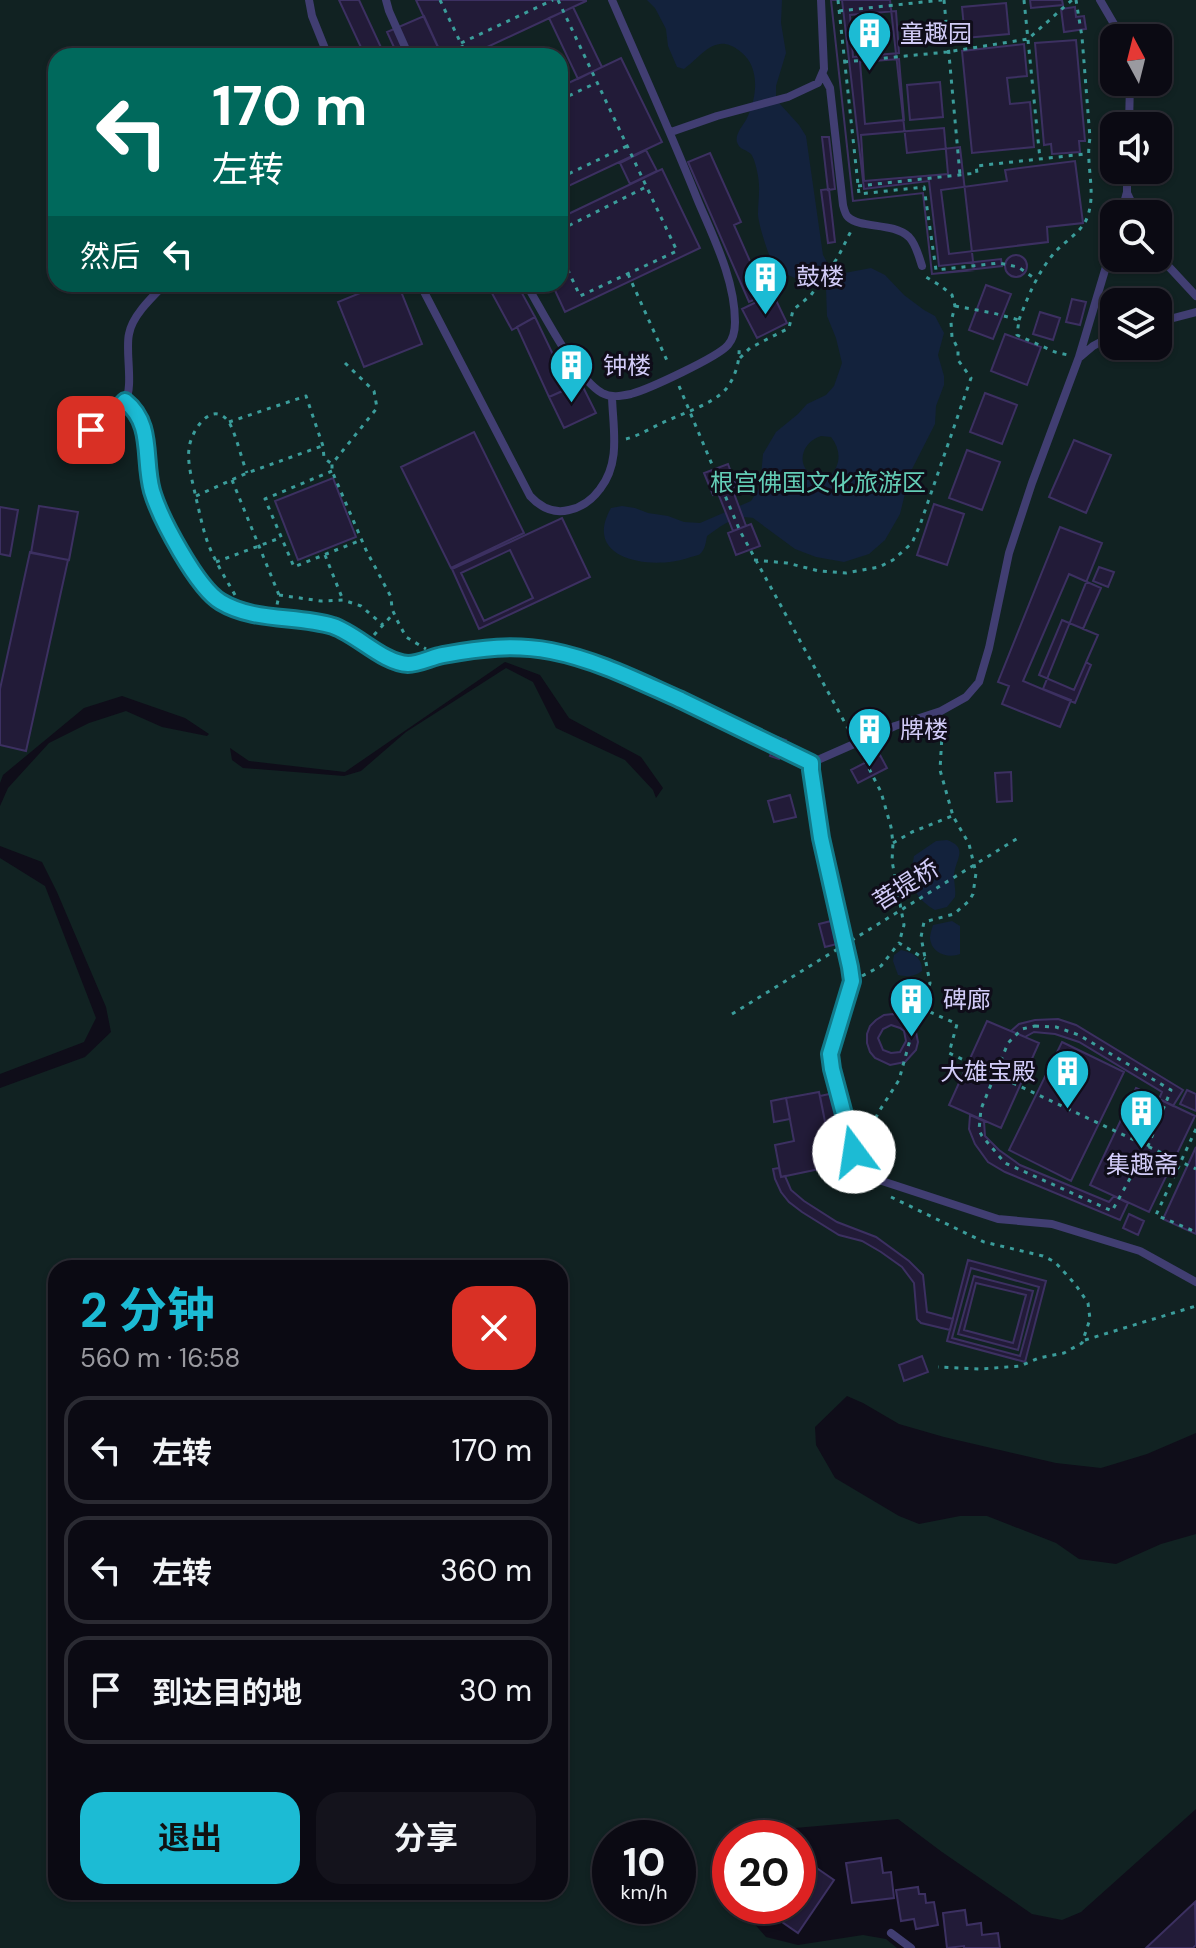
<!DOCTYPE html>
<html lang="zh">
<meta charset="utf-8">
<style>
:root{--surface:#0b0a13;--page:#14131c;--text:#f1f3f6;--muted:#9a9aa0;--line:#2b2b33;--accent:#1cbbd4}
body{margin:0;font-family:"DM Sans","Noto Sans SC",sans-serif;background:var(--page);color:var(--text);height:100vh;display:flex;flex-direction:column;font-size:30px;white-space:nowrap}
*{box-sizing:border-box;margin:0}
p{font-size:26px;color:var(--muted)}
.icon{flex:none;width:44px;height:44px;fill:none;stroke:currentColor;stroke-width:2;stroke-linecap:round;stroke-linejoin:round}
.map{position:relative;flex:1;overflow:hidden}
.sheet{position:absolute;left:48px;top:1260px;width:520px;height:640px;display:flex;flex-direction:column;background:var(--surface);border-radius:24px;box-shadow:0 2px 6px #0004,0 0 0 2px var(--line)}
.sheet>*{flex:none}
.hud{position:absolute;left:48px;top:48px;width:520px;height:244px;border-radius:24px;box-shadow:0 2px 6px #0004,0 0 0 2px var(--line);background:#00695c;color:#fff;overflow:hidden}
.needle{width:52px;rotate:353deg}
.controls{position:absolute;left:1100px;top:24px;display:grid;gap:16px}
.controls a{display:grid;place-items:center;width:72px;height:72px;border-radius:16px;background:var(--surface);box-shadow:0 2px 6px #0004,0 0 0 2px var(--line);font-size:40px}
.speed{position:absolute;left:592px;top:1820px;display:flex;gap:16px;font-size:40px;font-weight:700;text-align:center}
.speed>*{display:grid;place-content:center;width:104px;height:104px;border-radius:50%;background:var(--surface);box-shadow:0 2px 6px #0004,0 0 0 2px var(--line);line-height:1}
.speed small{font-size:20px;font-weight:400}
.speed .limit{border:12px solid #d22;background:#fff;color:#111}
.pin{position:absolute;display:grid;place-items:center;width:68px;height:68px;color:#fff;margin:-34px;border-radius:16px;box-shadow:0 4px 12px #0006}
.me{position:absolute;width:88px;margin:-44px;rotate:346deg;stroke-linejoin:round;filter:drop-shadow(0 0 6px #0008)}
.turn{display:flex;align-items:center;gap:28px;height:168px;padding:0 32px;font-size:36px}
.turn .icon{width:104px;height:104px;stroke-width:2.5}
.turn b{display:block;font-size:56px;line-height:68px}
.then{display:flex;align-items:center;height:76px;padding:0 32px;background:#0003;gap:16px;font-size:30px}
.round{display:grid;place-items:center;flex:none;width:84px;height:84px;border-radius:24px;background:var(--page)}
.summary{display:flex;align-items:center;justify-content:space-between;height:136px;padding:0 32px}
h1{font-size:48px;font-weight:700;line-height:60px;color:var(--accent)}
.cta{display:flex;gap:16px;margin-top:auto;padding:16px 32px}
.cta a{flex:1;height:92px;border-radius:24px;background:var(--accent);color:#111;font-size:32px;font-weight:700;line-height:92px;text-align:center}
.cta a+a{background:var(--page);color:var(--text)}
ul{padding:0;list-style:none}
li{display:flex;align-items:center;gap:24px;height:108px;margin:0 16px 12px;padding:0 16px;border:4px solid var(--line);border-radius:24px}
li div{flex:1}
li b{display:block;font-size:30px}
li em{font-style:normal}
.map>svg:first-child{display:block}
</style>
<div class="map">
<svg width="1196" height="1948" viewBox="0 0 1196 1948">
<rect width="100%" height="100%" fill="#0f0d19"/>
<path fill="#122" fill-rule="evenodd" d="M0 0H1196V1433L1147 1454 1101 1468 1056 1463 944 1437 899 1424 863 1403 847 1396 815 1427 816 1445 835 1478 899 1516 919 1524 960 1516H987L1056 1543 1079 1559 1116 1564 1161 1544 1196 1534V1809L1081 1912 1062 1920 1032 1914 942 1852 898 1819 795 1828 780 1838H730V1884L727 1891 730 1895V1906H739L766 1937 798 1945 863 1935 886 1939 897 1948H0V1088L85 1057 111 1032 106 1007 57 892 42 862 0 846V806L8 788 49 743 89 723 126 711 162 727 207 736 209 734 185 718 122 696 84 708 3 775 0 783ZM1114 38H1158V82H1114ZM56 56H560V284H56ZM1114 126H1158V170H1114ZM1114 214H1158V258H1114ZM1114 302H1158V346H1114ZM505 662 540 675 569 718 641 757 663 788 656 798 653 790 625 760 556 728 533 682 506 668 406 732 361 771 344 776 243 768 232 760 230 748 249 761 345 772ZM56 1268H560V1892H56ZM610 1838H678V1906H610Z
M0 858 45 886 96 1018 84 1042 0 1074Z"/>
<path fill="#13223c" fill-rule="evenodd" d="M647 0H782L781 23 786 53 776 86V96L780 104 799 125 806 136 823 255 834 275 871 268 885 275 904 295 924 310 935 316 944 333 938 355 944 376V385L936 406 935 424 910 473 900 514 885 540 869 554 844 562 816 557 795 549 753 518C735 514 721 526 707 536 706 542 705 550 700 554 699 555 691 557 688 558 653 570 581 561 611 508L622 506 635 508 648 513 668 516 684 522 700 523 751 501 760 487 763 454 776 432 798 414 807 404 826 395 834 386 842 363 836 338 827 316 826 288C813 282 798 281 786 274 781 271 775 266 772 261 768 254 758 223 758 214 758 199 761 187 757 171 756 166 754 158 751 154 746 149 739 150 737 142 735 134 742 127 746 120 757 99 761 68 741 52 716 31 703 55 684 69L677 67 668 46 666 29 655 8ZM821 436 831 437C842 451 841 466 828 478 797 480 794 445 821 436Z
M947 840C970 848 954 861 954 876 954 883 956 890 955 897L947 907 935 910C912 896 909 882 914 856L936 841Z
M952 921 960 926V954C948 959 931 953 930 938 930 935 932 928 933 925Z
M901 950C912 952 923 958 922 971 914 977 907 977 898 975L893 961 894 955Z"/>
<path fill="#221b38" stroke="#3c3061" stroke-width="2" fill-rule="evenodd" d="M339 0H359L385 56H365Z
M416 0H586V1L468 56H442Z
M831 0H890L907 153 960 147 974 270 932 274 923 193 853 201Z
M831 0H842L864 189 929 181 939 266 1001 259 1002 266 932 274 923 193 853 201Z
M1030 0H1062L1063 5 1031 8Z
M1006 3 1009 34 965 38 962 7Z
M573 7 602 67 578 79 549 18Z
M1075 7 1076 17 1084 16 1086 29 1064 32 1061 9Z
M896 11 899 53 853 57 850 15Z
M424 16 439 49 423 56H398L387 32Z
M1076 40 1085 141H1079L1080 152 1052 154 1051 144 1044 145 1035 43Z
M1024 44 1027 76 1007 78 1010 104 1030 102 1034 147 972 153 962 51Z
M621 58 662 142 560 190V87Z
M899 59 904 120 865 124 860 62Z
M940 82 943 117 910 120 907 85Z
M944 128 948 174 864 181 861 135Z
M822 137H829L835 189 828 190Z
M646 150 657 171 630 184 620 163Z
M710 153 741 222 734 225 765 295 749 302 688 162Z
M1075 161 1083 223 1047 227 1048 242 949 254 941 190 1007 181 1005 170Z
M662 169 700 248 565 312 552 284H560V218Z
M829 189 835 242 828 243 821 190Z
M1005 266a11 11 0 1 1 22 0a11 11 0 1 1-22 0Z
M382 284H398L422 344 364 367 338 302Z
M487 284H517L535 317 512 330Z
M986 285 1011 294 993 339 969 330Z
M773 294 787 323 757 338 742 309Z
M1072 299 1086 302 1080 325 1066 322Z
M1040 312 1060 318 1053 340 1033 334Z
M535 317 569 388 549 397 517 327Z
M1005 334 1041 347 1027 385 991 371Z
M581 383 596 413 564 428 549 397Z
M985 393 1017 405 1002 444 970 432Z
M474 432 524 533 451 568 401 467Z
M1074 440 1111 455 1086 513 1049 497Z
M967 450 1000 462 982 510 949 498Z
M728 464 736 486 713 495 704 473Z
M333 478 356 537 298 560 275 501Z
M732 488 746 526 733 531 718 493Z
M934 504 964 514 947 565 917 555Z
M39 506 78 512 69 560 31 553Z
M0 507 18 510 10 556 0 554Z
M562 518 590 577 479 629 452 569Z
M751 524 760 546 736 555 728 533Z
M1060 527 1102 543 1043 689 1071 700 1060 727 1002 704 1009 686 998 682Z
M510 550 533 598 484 621 461 573Z
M30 552 68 560 26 751 0 745V689Z
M1099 567 1114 572 1108 587 1093 581Z
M1069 574 1101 588 1083 629 1098 635 1086 662 1091 665 1075 703 1023 681Z
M1062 620 1098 635 1074 690 1039 675Z
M777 737 786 740 779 759 770 756Z
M880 755 887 768 858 783 851 770Z
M1011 772 1012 801 997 802 995 773Z
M790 795 796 817 774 822 768 801Z
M831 921 837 944 825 947 819 924Z
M893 1014 902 1015 909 1020 915 1027 918 1042 916 1050 905 1062 890 1065 875 1058 870 1052 867 1043V1034L870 1026 876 1020 884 1015ZM891 1025 900 1028 904 1031 906 1041 900 1052 891 1053 883 1050 878 1038 883 1029Z
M1058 1019 1076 1025 1183 1090 1173 1106 1159 1099 1162 1092 1079 1042 1055 1034 1034 1032 1025 1037 1011 1031 1019 1024 1035 1020Z
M987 1021 1039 1043 1001 1128 949 1105Z
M1062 1042 1124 1072 1071 1181 1009 1150Z
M1136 1088 1195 1116 1149 1212 1090 1185Z
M1187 1090 1196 1094V1111L1180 1104Z
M819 1092 834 1166 781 1177 775 1145 794 1141 786 1098Z
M834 1093 848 1159 833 1162 820 1096Z
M786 1098 790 1119 774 1122 771 1101Z
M970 1115 984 1121 985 1136 999 1150 1020 1165 1109 1202 1114 1196 1128 1203 1120 1220 1005 1172 988 1162 975 1144 969 1129Z
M1196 1147V1234L1163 1219Z
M779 1168 781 1177 785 1176 791 1190 804 1201 837 1222 876 1237 909 1261 923 1275 927 1312 953 1319 950 1330 921 1323 917 1319 914 1283 902 1267 881 1252 862 1241 839 1235 802 1212 789 1202 781 1192 775 1179 773 1169Z
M1129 1214 1144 1221 1138 1235 1123 1228Z
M968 1260 1046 1281 1025 1362 947 1341Z
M971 1268 1039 1287 1020 1356 952 1338Z
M974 1276 1033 1291 1018 1350 958 1334Z
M976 1283 1026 1295 1013 1343 964 1330Z
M922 1356 928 1372 904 1381 899 1365Z
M881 1858 883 1873 891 1872 894 1898 852 1903 846 1863Z
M805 1860 834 1880 798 1933 769 1913 774 1906H798V1870Z
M918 1887 919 1894H925L926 1903 934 1902 938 1925 916 1929 914 1919 901 1921 896 1890Z
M1195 1902 1196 1945 1193 1948H1146Z
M965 1910 967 1925 981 1923 982 1935 998 1933 1000 1948H964V1946L947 1948 943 1913Z"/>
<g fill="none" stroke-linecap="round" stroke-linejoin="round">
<path stroke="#3b9d9b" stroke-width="3" stroke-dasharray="4 6" stroke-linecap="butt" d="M440 0 467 56
M558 0 677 251 580 296 560 253
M838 0 859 194 924 187 936 270 999 263 1018 267 1037 280
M944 0 960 175
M1024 0 1040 159
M839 11 942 0
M461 43 553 0
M844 62 947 52 1028 39 1072 0
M560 100 596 83
M560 178 627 146
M858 186 977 173 976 166 1085 154
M560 230 646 187
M628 274 669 365
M955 306 993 313 1019 320 1017 335 1055 352 1068 355
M1019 320C1028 296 1039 269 1057 250 1067 240 1082 231 1087 218 1097 192 1085 165 1090 138L1082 37 1076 0
M740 358 750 348 789 328 793 310 811 295 838 257 851 231
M345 363 374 391 377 408 332 464V471L366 550 391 597 392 609 397 620 406 637 426 649
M679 386 740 531 851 734
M229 422 306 396 323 446 324 458 332 464
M626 439C638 436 649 429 660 424 680 414 712 405 726 389 735 378 740 361 739 348
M332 471 265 499 294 567 361 540
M232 480 279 595 277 605
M196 496 247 473 322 446
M325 555 343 600
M754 560 787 563 819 571 846 573 879 567 893 560 912 543 920 525 971 378 958 360V349L952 337 951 322 955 306 952 295 941 286 926 277
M216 562 280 538
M235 595C226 579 216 563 209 546 203 531 200 514 196 498 193 483 187 464 189 449 190 433 211 399 228 421 235 430 242 461 247 473
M279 595 321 601 343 600 361 606 383 625
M374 635 393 614
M942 721V735L940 770 953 816 969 844 976 873 973 894 969 901 954 914 924 922 921 937 930 983 926 996 919 1007 957 1024 949 1053 1196 1169
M860 751 881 792 891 827 893 843 892 861 904 925 899 943
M893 843 912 832 952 816
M862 976 881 966 899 943 925 959
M1035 1026 1056 1027 1079 1035 1171 1090 1148 1146 1112 1211 1005 1163 982 1136 979 1130 981 1109 1008 1043 1022 1029Z
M1196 1129 1156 1215 1196 1232
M864 1146 878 1113 899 1080 919 1007
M891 1197 984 1242 1043 1256 1055 1262 1075 1284 1088 1303 1090 1319 1082 1343 1064 1353 1039 1358 1020 1366 980 1369 938 1367
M1085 1340 1196 1306"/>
<path stroke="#413e72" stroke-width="8" d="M309 0 312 16 328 56
M386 0 389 11 409 56
M1100 0 1114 24 1120 38
M823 75 830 88 843 205C844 209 845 214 848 217 861 229 893 222 909 237 916 244 919 257 922 266
M1129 126 1130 82
M671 132 717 116 788 97 818 83 824 69 821 0
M1127 193 1137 214
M1121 214 1127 192V170
M1158 255 1196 296
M420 284 530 496C541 508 553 514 569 510 583 507 592 500 600 489 621 462 613 429 612 397
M526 284C543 312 575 377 602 393 611 398 621 396 631 394 649 389 718 357 728 345 734 338 735 330 735 322 735 280 714 239 698 201 671 133 641 67 612 0
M1158 322 1196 312
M1080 357 1093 346 1114 335
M125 401C155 424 143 459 152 491 160 518 197 588 221 602 254 622 297 615 333 626 356 634 385 663 408 664 419 664 432 657 443 655 482 648 512 643 551 651 597 661 638 680 681 700 724 721 768 742 811 763
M71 444C84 435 117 416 125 402 134 386 125 351 129 334 132 316 152 297 165 284
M811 763V770L821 838 852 981 830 1054 832 1069 854 1152C861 1165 869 1173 882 1181L998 1219 1052 1224 1140 1251 1196 1282
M811 763 895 726 941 711 966 697 979 682 989 648 1009 553 1032 483 1079 357 1114 240
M891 1933 911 1948"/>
<path stroke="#3b9d9b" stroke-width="3" stroke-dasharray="4 6" stroke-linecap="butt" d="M732 1014 1018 838"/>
</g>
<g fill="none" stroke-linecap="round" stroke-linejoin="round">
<defs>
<path id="route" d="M91 430 111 416 125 401C154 424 143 459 152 491 160 518 197 588 221 602 254 622 297 615 333 626 357 634 383 663 408 664 419 664 432 657 443 655 481 648 513 644 551 651 597 660 638 681 681 700 724 721 768 742 811 763V770L821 838 850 967 852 981 830 1054 832 1069 854 1152"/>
</defs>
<use href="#route" stroke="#127a8a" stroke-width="20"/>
<use href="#route" stroke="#1cbbd4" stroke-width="14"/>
</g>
<defs>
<symbol id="building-pin" viewBox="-11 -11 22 30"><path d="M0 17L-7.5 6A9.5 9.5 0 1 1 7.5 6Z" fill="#1cbbd4" stroke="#0f0d19"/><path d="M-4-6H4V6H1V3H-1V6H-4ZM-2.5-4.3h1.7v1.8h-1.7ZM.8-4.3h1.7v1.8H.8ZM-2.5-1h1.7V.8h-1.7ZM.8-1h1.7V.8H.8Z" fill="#fff"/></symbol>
</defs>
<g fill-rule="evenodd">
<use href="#building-pin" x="844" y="8" width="51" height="69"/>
<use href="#building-pin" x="740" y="252" width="51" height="69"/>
<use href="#building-pin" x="546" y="340" width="51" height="69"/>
<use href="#building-pin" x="844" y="704" width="51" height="69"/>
<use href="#building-pin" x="886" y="974" width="51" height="69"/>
<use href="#building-pin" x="1042" y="1046" width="51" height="69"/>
<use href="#building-pin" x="1116" y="1086" width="51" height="69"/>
</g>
<g text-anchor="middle" stroke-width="6" stroke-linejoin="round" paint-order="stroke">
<g font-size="24" fill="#d2ccf8" stroke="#0f0d19" text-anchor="start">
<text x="900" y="42">童趣园</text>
<text x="796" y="285">鼓楼</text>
<text x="603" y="374">钟楼</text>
<text x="900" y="738">牌楼</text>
<text x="943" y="1008">碑廊</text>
<text x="1036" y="1080" text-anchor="end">大雄宝殿</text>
<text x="1142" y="1173" text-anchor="middle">集趣斋</text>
</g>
<g font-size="24" fill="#63cdb6" stroke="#0f0d19">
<text x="818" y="491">根宫佛国文化旅游区</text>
</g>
<g font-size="24" fill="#d2ccf8" stroke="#0f0d19">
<text transform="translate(906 885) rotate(-32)" y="8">菩提桥</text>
</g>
</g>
</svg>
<div class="controls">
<a><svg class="needle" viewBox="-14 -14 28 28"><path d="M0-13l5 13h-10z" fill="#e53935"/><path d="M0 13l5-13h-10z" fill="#9a9aa0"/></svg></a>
<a><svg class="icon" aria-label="sound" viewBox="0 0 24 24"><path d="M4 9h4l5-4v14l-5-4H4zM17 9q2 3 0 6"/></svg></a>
<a><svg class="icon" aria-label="search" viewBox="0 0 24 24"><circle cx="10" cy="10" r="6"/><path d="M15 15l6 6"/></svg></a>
<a><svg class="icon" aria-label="layers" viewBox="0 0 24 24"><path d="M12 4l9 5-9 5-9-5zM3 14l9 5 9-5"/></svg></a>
</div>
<div class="speed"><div>10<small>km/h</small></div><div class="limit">20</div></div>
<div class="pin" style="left:91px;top:430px;background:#d93025"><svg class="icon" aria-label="arrive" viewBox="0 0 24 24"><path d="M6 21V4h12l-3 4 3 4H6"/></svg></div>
<svg class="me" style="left:854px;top:1152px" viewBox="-20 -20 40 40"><circle r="19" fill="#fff"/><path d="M0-13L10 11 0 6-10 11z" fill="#1cbbd4"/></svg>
<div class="hud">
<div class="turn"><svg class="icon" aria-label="left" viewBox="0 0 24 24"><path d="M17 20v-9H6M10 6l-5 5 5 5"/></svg><div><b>170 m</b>左转</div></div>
<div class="then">然后<svg class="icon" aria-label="left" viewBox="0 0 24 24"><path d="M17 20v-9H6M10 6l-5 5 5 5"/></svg></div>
</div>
<section class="sheet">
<div class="summary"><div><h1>2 分钟</h1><p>560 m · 16:58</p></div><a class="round" style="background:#d93025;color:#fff"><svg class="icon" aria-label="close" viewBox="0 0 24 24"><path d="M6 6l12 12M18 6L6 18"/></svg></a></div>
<ul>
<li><svg class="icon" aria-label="left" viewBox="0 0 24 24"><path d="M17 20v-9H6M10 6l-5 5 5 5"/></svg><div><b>左转</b></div><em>170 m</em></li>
<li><svg class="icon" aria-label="left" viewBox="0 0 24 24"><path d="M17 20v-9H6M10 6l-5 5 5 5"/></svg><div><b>左转</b></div><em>360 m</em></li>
<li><svg class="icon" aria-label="arrive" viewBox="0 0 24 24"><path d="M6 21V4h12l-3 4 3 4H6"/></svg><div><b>到达目的地</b></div><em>30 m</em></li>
</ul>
<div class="cta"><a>退出</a><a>分享</a></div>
</section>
</div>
